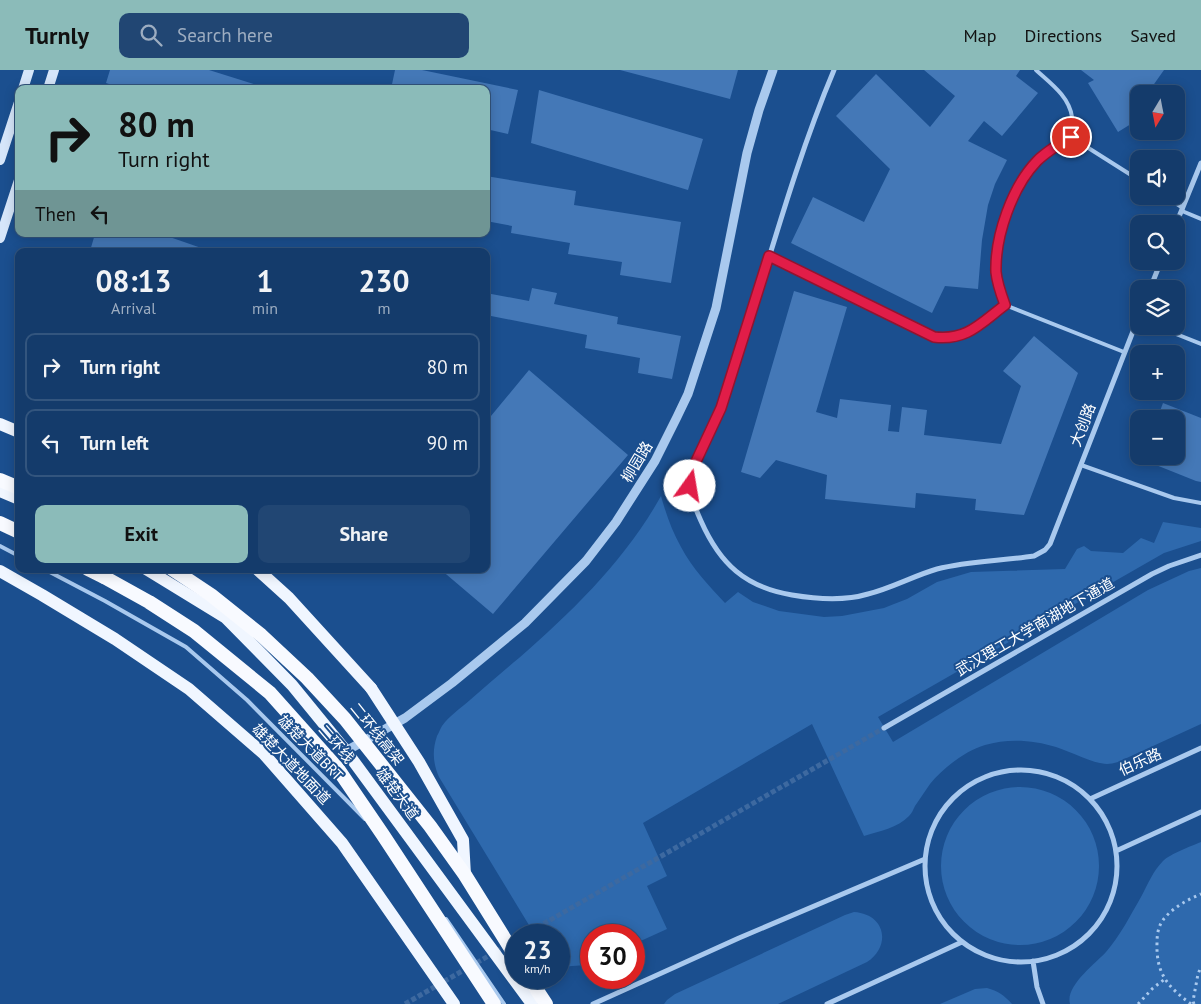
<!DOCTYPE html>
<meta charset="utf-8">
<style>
:root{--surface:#143b6b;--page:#214673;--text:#f1f3f6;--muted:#9dadc1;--line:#33557e;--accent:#8bbbb9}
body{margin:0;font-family:"PT Sans","Noto Sans SC",sans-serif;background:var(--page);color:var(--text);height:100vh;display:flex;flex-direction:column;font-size:19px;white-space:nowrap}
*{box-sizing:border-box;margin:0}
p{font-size:16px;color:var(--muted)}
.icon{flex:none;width:28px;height:28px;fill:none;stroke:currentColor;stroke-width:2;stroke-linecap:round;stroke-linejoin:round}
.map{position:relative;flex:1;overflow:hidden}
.side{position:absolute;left:15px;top:178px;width:475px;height:325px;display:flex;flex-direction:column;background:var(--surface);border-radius:10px;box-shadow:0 2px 12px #0003,0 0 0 1px var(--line)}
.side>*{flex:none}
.banner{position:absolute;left:15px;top:15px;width:475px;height:152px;border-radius:10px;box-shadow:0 2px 12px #0003,0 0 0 1px var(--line);background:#8bbbb9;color:#111;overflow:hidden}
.needle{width:32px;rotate:190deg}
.buttons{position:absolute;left:1130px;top:15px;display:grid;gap:10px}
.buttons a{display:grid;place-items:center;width:55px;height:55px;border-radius:10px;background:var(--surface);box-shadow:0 2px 12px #0003,0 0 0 1px var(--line);font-size:25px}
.speed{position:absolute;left:505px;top:854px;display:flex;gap:10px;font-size:25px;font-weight:700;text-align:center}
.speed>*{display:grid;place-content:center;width:65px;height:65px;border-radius:50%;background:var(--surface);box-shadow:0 2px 12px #0003,0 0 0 1px var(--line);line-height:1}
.speed small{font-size:12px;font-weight:400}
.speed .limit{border:8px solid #d22;background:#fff;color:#111}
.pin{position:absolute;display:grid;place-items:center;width:42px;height:42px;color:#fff;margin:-21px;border:2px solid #fff;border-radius:50%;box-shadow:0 1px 5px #0007}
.me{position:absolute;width:55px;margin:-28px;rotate:13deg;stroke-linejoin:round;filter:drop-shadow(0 0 4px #0008)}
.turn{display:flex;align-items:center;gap:18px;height:105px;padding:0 20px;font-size:22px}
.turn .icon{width:65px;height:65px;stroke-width:2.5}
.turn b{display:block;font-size:35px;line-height:42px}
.then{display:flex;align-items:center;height:48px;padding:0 20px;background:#0003;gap:10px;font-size:19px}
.eta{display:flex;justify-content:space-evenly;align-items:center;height:85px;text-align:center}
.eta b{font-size:30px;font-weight:700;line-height:35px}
.action{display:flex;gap:10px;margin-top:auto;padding:10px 20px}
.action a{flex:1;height:58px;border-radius:10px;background:var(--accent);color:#111;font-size:20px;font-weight:700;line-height:58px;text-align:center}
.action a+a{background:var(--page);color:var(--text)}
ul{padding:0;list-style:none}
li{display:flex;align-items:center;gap:15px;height:68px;margin:0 10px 8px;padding:0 10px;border:2px solid var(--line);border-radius:10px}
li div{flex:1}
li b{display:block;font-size:19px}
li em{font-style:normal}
header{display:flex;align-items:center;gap:30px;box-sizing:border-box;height:70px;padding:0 25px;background:var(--accent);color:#111}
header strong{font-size:24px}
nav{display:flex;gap:28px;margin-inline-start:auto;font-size:18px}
.search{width:350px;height:45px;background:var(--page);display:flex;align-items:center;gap:12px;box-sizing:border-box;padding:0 18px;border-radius:10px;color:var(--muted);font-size:19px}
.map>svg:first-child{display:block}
</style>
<header>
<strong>Turnly</strong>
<div class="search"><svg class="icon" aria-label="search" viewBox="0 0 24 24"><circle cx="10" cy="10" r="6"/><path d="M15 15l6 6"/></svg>Search here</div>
<nav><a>Map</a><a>Directions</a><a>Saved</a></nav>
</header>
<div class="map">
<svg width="1201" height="934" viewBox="0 0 1201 934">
<rect width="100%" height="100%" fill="#1b4f8f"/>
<path fill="#2e69ad" d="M661 426C666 444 672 461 681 477 692 498 709 516 725 533L738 522 753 532 779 541 824 547 842 546 884 538 894 534 907 529 937 512 971 502 1065 499 1077 479 1084 476 1091 481 1123 483 1141 468 1154 473 1163 452 1201 458V471L1164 483 878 647 893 672 1148 520 1189 501 1201 498V654L1118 692C1114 693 1110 694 1107 694 1091 693 1072 682 1056 677 1034 670 1008 668 985 675 965 681 943 698 930 714 925 721 920 729 915 736 913 740 912 743 909 746 898 758 879 761 864 766L812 654 643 753 667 806 647 816 667 859 634 874V865H591V893L586 895 559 897V865H535L439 707C433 693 432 681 437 666 439 663 440 659 442 656 449 646 461 638 470 630 486 616 502 602 519 588 573 541 626 489 661 426Z
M941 796a79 79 0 1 1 158 0a79 79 0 1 1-158 0Z
M1201 772V934H1070C1065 916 1095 894 1106 882 1120 866 1130 846 1141 827 1148 814 1153 801 1163 791 1170 784 1191 776 1201 772Z
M854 842C885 844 892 875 867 892L778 934H664L667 930 675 924 845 845Z
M987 918C998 921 1004 925 1012 934H940L975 919Z"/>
<path fill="#4478b7" d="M110 0H209L266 18 124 19 106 13Z
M395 0H422L518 20 508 64 486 59V19H391Z
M620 0H738L730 29Z
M924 0H1020L1016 6 1038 23 1002 66 984 51 968 71 1007 90 995 114 988 135 982 170 978 219 945 216 932 243 791 173 813 127 864 152 890 99 836 46 876 4 930 57 955 26Z
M1081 0H1164L1147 24H1139V49L1118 62 1088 13 1094 10Z
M539 20 703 69 688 120 531 73Z
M486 106 576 121 574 135 681 152 671 213 620 205 622 192 568 184 570 173 511 163 512 156 486 151Z
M95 164H161L210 181H90Z
M532 218 557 223 554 234 618 247 617 254 681 266 672 309 638 303 640 288 585 278 587 265 486 245V223L529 231Z
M794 221 847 237 816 342 837 348 840 329 891 335 888 361 899 362 902 337 927 340 924 365 1001 374 1021 316 1003 301 1034 266 1078 303 1024 445 975 440 976 429 916 423 915 438 825 429 827 405 776 390 760 408 741 402Z
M529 300 628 385 493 544 440 499H486V352Z
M1163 333 1201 348V412L1196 411 1141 389 1142 386H1176V349H1157Z"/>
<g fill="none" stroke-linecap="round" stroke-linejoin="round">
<path stroke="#3d69a0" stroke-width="5" stroke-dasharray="5 2.5" stroke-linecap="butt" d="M524 865 884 658
M405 934 516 870"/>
<path stroke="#a9c9ee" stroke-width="3" stroke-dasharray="2.5 4" stroke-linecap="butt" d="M1138 934 1153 918 1165 909
M1191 934C1168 917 1156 904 1157 873 1157 865 1158 857 1163 850 1172 838 1187 830 1201 824
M1194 934 1193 931 1198 904 1201 897"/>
<path stroke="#a9c9ee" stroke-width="4" d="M1036 0C1050 13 1069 26 1072 47 1074 53 1072 60 1071 67
M1071 67C1059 74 1047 81 1037 91 1012 117 995 166 996 202 997 213 1001 224 1005 235L1124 282
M1071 67 1139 110
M1165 126 1183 138
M1182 141 1201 149
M769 186 934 267C967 271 981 253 1005 235
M1156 256 1201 274
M1081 395 1174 428 1201 433
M0 476 19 486
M44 499 105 531 186 577 247 630 365 749
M446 849 504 934"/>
<path stroke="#a9c9ee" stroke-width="5" d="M834 0C788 109 761 224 722 336 714 357 689 393 690 414 690 426 696 440 701 451 720 494 745 517 792 525 816 529 845 531 868 524 892 518 913 506 937 499 968 491 1001 491 1034 486L1045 480 1050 474 1139 246
M1176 154 1201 93
M1150 219 1161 191
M884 658 1152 504 1169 496 1201 485
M925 796a96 96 0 1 1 192 0a96 96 0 1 1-192 0Z
M1090 729 1201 678
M1116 781 1201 742
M1033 891 1037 917 1043 934
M593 934 739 868 925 789
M827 934 962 872"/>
<path stroke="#a9c9ee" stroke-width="9" d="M346 681 405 648 452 613 525 553 586 491 616 452 655 391 677 347 688 324 716 238 747 83 759 40 773 0"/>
<path stroke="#d6e6fa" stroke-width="10" d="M23 19 29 0
M48 19 54 0
M0 90 19 32
M0 168 19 110"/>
<path stroke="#f0f6ff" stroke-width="12" d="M0 354 19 362
M0 421 19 429
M146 499 226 548 292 615 346 681 532 934
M257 499 289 528 371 618
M0 501 42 525 115 569 189 619 264 684 342 773 454 934"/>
<path stroke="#f8faff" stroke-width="14" d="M0 410 19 418
M0 453 19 462
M88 499 104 507
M529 908 546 934"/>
<path stroke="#f0f6ff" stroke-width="12" d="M371 618 419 692 463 770 465 805"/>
<path stroke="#f8faff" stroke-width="14" d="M172 499 211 525 261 565 307 608 345 649 430 756 465 805 516 887
M104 507 149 532 194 561 270 623 338 699 383 765 494 934"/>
</g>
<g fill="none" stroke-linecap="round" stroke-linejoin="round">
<defs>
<path id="route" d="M690 416 692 400 721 338 769 186 934 267C967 271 981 253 1005 235 1001 224 997 213 996 202 995 166 1012 117 1037 91 1047 81 1059 74 1071 67"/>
</defs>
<use href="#route" stroke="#92132f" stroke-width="12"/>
<use href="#route" stroke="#e11d48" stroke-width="9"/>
</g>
<g text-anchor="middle" stroke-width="4" stroke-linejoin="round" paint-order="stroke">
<g font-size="15" fill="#fff" stroke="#1b4f8f">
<text transform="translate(1083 355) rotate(-69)" y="5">大创路</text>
<text transform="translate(637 392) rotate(-59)" y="5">柳园路</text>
<text transform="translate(1035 557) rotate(-30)" y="5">武汉理工大学南湖地下通道</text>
<text transform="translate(377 664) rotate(51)" y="5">二环线高架</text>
<text transform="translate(336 674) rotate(49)" y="5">二环线</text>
<text transform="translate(310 678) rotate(45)" y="5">雄楚大道BRT</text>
<text transform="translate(1140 692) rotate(-24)" y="5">伯乐路</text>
<text transform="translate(291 694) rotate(46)" y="5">雄楚大道地面道</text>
<text transform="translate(397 724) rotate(53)" y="5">雄楚大道</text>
</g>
</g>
</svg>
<div class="buttons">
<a><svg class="needle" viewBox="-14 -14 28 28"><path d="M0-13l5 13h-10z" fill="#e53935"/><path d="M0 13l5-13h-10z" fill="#9dadc1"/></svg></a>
<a><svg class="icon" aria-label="sound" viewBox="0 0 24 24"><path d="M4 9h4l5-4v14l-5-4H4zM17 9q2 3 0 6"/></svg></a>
<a><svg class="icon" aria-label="search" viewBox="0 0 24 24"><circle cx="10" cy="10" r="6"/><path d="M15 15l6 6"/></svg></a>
<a><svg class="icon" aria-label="layers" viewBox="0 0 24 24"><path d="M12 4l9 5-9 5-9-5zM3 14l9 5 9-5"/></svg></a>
<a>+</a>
<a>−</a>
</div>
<div class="speed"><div>23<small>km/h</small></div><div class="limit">30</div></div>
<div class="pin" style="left:1071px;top:67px;background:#d93025"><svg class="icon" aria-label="arrive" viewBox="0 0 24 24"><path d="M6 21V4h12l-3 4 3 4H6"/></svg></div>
<svg class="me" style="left:690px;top:416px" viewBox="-20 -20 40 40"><circle r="19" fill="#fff"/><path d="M0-13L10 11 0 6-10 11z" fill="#e11d48"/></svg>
<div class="banner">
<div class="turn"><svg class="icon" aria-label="right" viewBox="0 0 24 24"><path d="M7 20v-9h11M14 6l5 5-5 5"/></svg><div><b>80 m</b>Turn right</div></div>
<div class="then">Then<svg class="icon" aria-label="left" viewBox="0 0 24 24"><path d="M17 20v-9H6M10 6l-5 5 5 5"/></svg></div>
</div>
<section class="side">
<div class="eta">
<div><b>08:13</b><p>Arrival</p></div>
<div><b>1</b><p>min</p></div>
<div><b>230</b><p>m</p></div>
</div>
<ul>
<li><svg class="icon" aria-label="right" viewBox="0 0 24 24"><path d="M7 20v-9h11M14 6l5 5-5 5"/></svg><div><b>Turn right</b></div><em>80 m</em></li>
<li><svg class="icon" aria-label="left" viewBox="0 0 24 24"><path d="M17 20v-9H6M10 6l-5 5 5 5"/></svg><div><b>Turn left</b></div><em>90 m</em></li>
</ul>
<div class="action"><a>Exit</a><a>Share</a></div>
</section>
</div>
